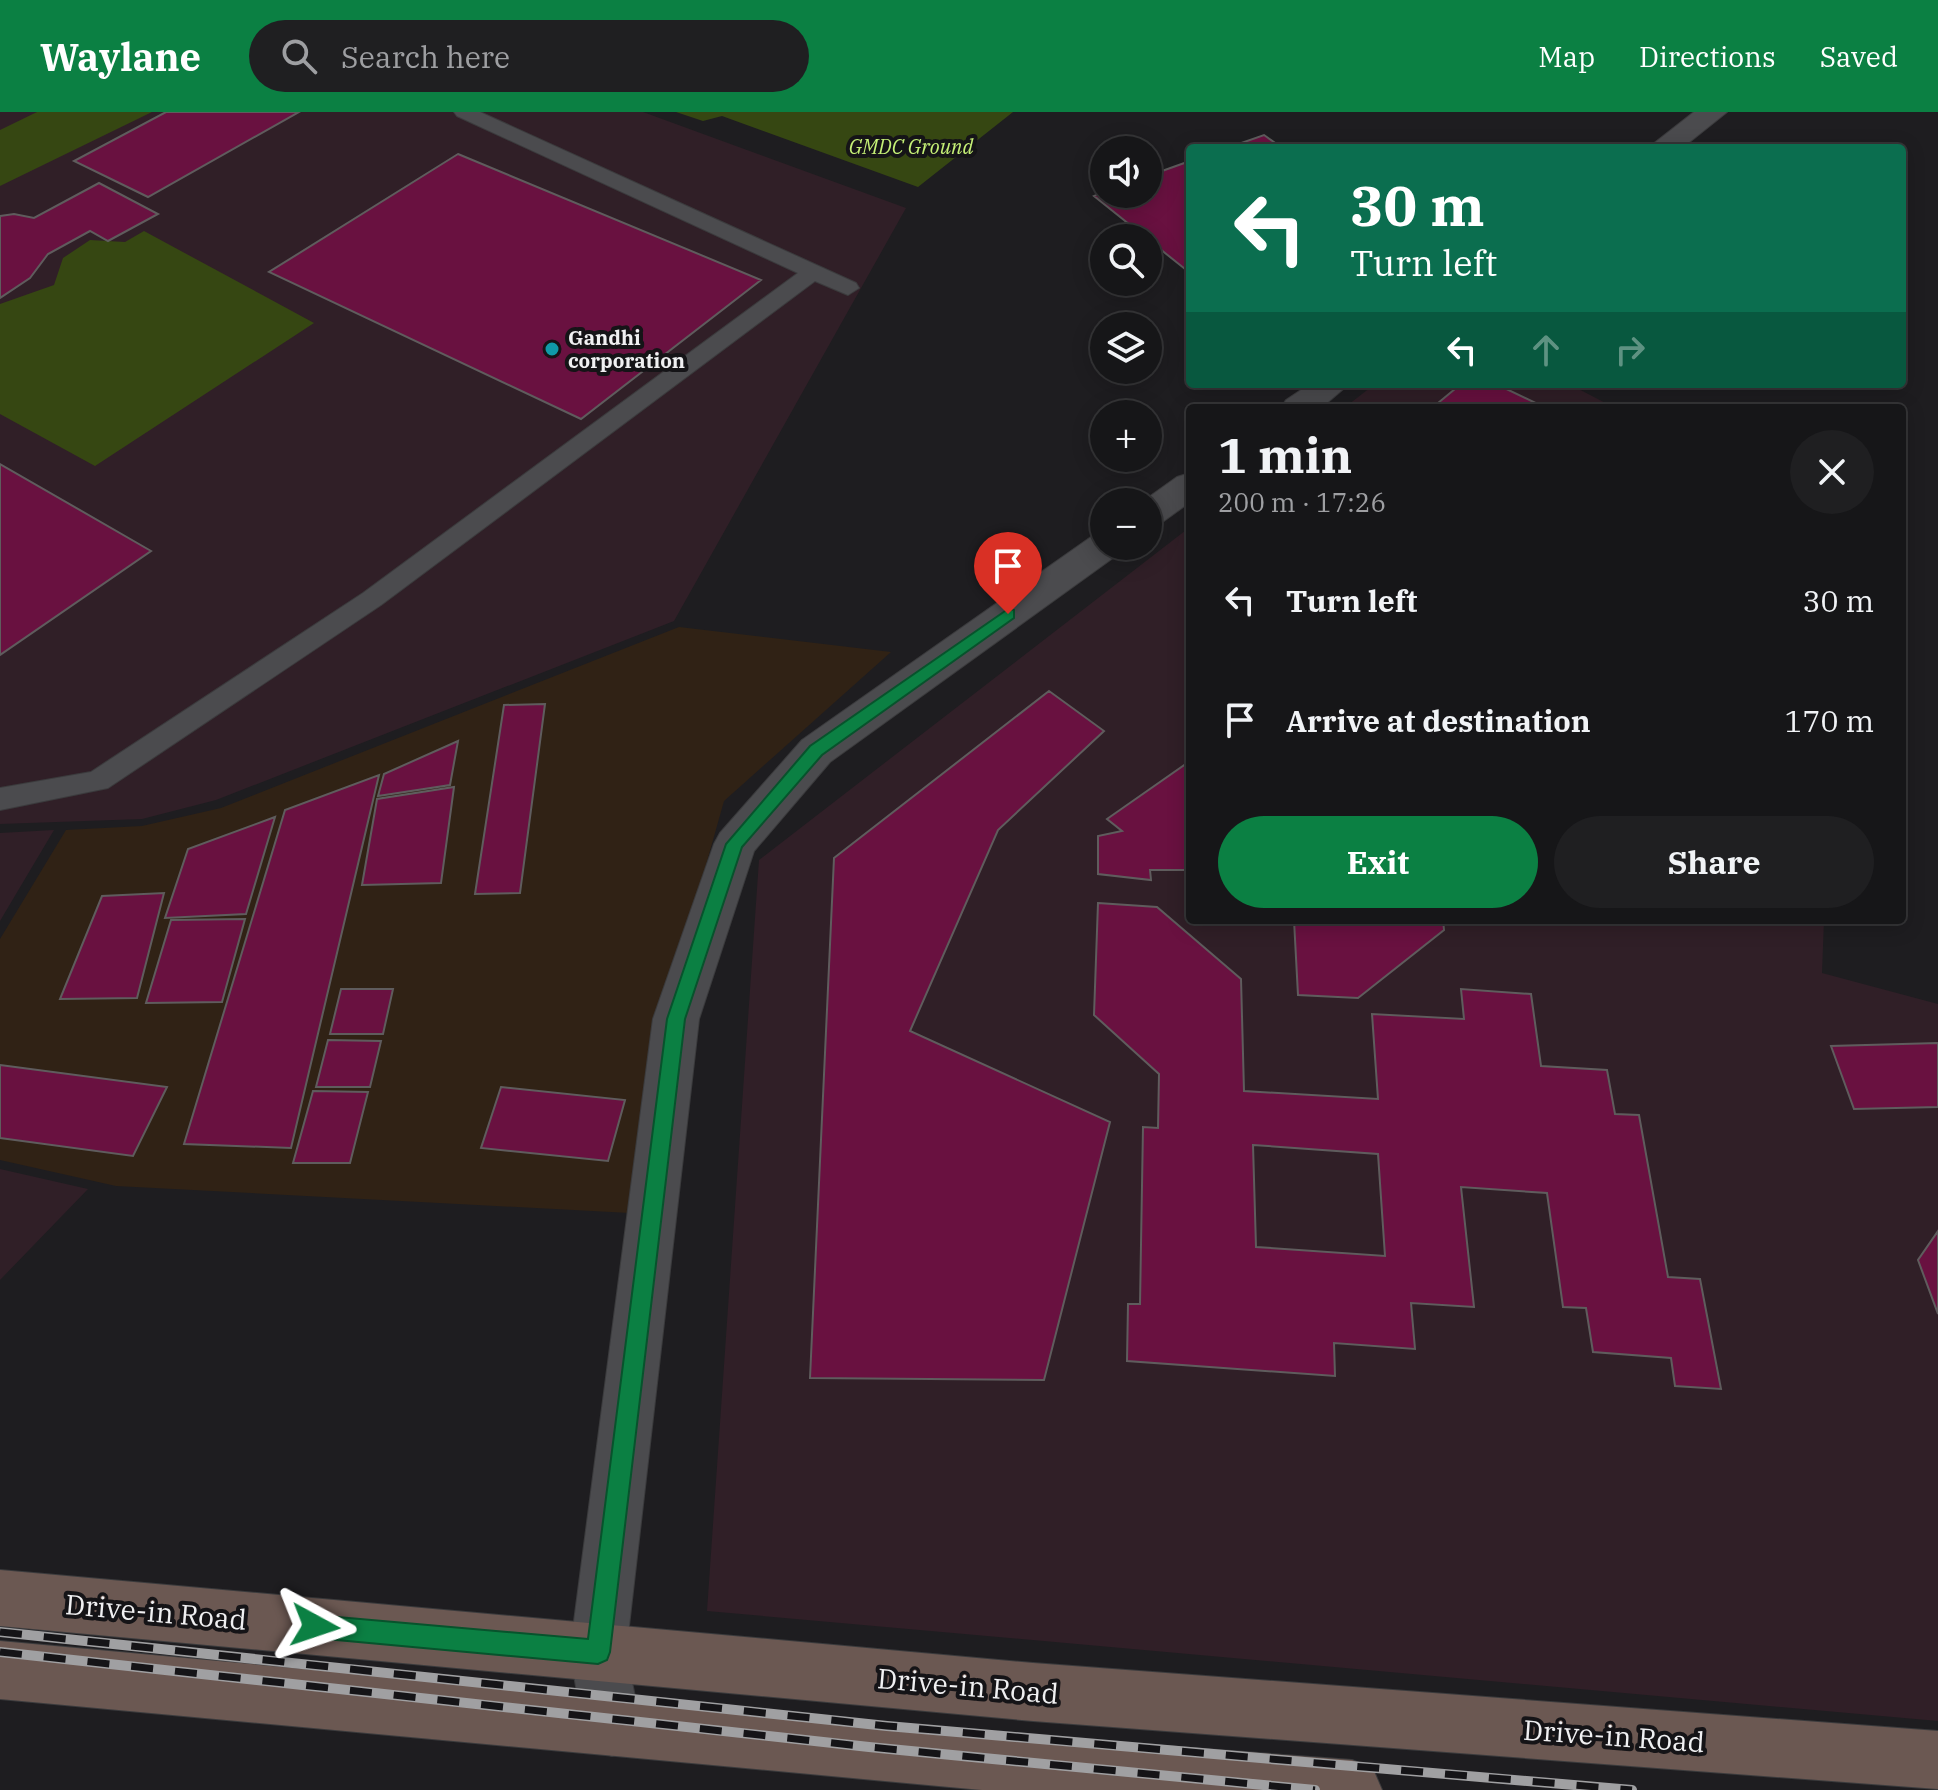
<!DOCTYPE html>
<meta charset="utf-8">
<style>
:root{--surface:#161618;--page:#1f1f21;--text:#f1f3f6;--muted:#9e9fa2;--line:#353537;--accent:#0b8043}
body{margin:0;font-family:"IBM Plex Serif",serif;background:var(--page);color:var(--text);height:100vh;display:flex;flex-direction:column;font-size:30px;white-space:nowrap}
*{box-sizing:border-box;margin:0}
p{font-size:26px;color:var(--muted)}
.icon{flex:none;width:44px;height:44px;fill:none;stroke:currentColor;stroke-width:2;stroke-linecap:round;stroke-linejoin:round}
.map{position:relative;flex:1;overflow:hidden}
.details{position:absolute;left:1186px;top:292px;width:720px;height:520px;display:flex;flex-direction:column;background:var(--surface);border-radius:8px;box-shadow:0 4px 20px #0003,0 0 0 2px var(--line)}
.details>*{flex:none}
.guide{position:absolute;left:1186px;top:32px;width:720px;height:244px;border-radius:8px;box-shadow:0 4px 20px #0003,0 0 0 2px var(--line);background:#0b6e4f;color:#fff;overflow:hidden}
.buttons{position:absolute;left:1090px;top:24px;display:grid;gap:16px}
.buttons a{display:grid;place-items:center;width:72px;height:72px;border-radius:50%;background:var(--surface);box-shadow:0 4px 20px #0003,0 0 0 2px var(--line);font-size:40px}
.pin{position:absolute;display:grid;place-items:center;width:68px;height:68px;color:#fff;margin:-82px -34px;border-radius:50% 50% 50% 0;rotate:-45deg;box-shadow:0 0 8px #0007}
.pin .icon{rotate:45deg}
.me{position:absolute;width:88px;margin:-44px;rotate:95deg;stroke-linejoin:round;filter:drop-shadow(0 0 6px #0008)}
.turn{display:flex;align-items:center;gap:28px;height:168px;padding:0 32px;font-size:36px}
.turn .icon{width:104px;height:104px;stroke-width:2.5}
.turn b{display:block;font-size:56px;line-height:68px}
.lanes{display:flex;align-items:center;height:76px;padding:0 32px;background:#0003;justify-content:center;gap:40px;direction:ltr}
.lanes .off{opacity:.35}
.round{display:grid;place-items:center;flex:none;width:84px;height:84px;border-radius:42px;background:var(--page)}
.overview{display:flex;align-items:center;justify-content:space-between;height:136px;padding:0 32px}
h1{font-size:48px;font-weight:700;line-height:60px}
.action{display:flex;gap:16px;margin-top:auto;padding:16px 32px}
.action a{flex:1;height:92px;border-radius:48px;background:var(--accent);color:#fff;font-size:32px;font-weight:700;line-height:92px;text-align:center}
.action a+a{background:var(--page);color:var(--text)}
ul{padding:0;list-style:none}
li{display:flex;align-items:center;gap:24px;height:120px;padding:0 32px}
li div{flex:1}
li b{display:block;font-size:30px}
li em{font-style:normal}
header{display:flex;align-items:center;gap:48px;box-sizing:border-box;height:112px;padding:0 40px;background:var(--accent);color:#fff}
header strong{font-size:38px}
nav{display:flex;gap:44px;margin-inline-start:auto;font-size:28px}
.search{width:560px;height:72px;background:var(--page);display:flex;align-items:center;gap:20px;box-sizing:border-box;padding:0 28px;border-radius:44px;color:var(--muted);font-size:30px}
.map>svg:first-child{display:block}
</style>
<header>
<strong>Waylane</strong>
<div class="search"><svg class="icon" aria-label="search" viewBox="0 0 24 24"><circle cx="10" cy="10" r="6"/><path d="M15 15l6 6"/></svg>Search here</div>
<nav><a>Map</a><a>Directions</a><a>Saved</a></nav>
</header>
<div class="map">
<svg width="1938" height="1678" viewBox="0 0 1938 1678">
<rect width="100%" height="100%" fill="#1e1d20"/>
<path fill="#301f27" d="M0 0H643L906 96 674 509 216 688 142 707 0 712Z
M1375 272H1569L1615 296H1344Z
M1190 415V808H1824L1822 861 1938 892V1609L707 1499 759 748Z
M54 718 0 809V721Z
M0 1057 88 1077 0 1168Z"/>
<path fill="#302215" d="M679 515 891 540 724 689 662 909 630 1101 116 1074 0 1048V827L66 718 142 714 221 696Z"/>
<path fill="#364712" d="M37 0H152L0 74V18Z
M676 0H1013L918 75 722 4 703 9Z
M144 119 314 211 95 354 0 302V192L54 173 63 146 90 128 125 130Z"/>
<path fill="#691140" stroke="#5f5c5d" stroke-width="2" fill-rule="evenodd" d="M166 0H299L148 85 74 49Z
M1264 23 1282 36H1227Z
M458 42 761 168 581 307 269 160Z
M1190 49V161L1094 84 1104 80 1148 82V64Z
M99 71 158 102 108 129 90 119 48 142 30 166 0 186V104L14 102 34 106Z
M1461 272H1496L1546 296H1432Z
M0 352 151 439 0 543Z
M1049 579 1104 619 998 718 910 919 1110 1010 1044 1268 810 1266 834 746Z
M545 592 520 781 475 782 504 593Z
M458 629 450 673 378 684 384 662Z
M1190 649V758H1150L1151 768 1098 762V724L1122 719 1107 707Z
M379 663 291 1036 184 1032 285 698Z
M454 675 441 771 362 773 377 687Z
M275 705 246 802 165 806 188 737Z
M164 781 137 886 60 887 102 784Z
M1098 791 1157 795 1241 867 1244 979 1378 987 1372 902 1464 907 1461 877 1531 882 1541 954 1607 958 1615 1002 1639 1003 1668 1165 1700 1167 1721 1277 1675 1274 1671 1246 1593 1240 1586 1196 1563 1195 1547 1081 1461 1075 1474 1195 1411 1191 1415 1237 1334 1231 1335 1264 1127 1249 1128 1192H1140L1143 1015 1158 1016 1159 962 1094 903ZM1253 1033 1378 1042 1385 1144 1256 1135Z
M245 807 222 890 146 891 171 808Z
M1294 808H1443L1444 818 1358 886 1298 883Z
M341 877H393L383 922H330Z
M328 928 381 929 370 975H316Z
M1938 931V995L1854 997 1831 934Z
M0 953 167 975 133 1044 0 1026Z
M501 975 625 988 608 1049 481 1036Z
M313 979 368 980 350 1051H293Z
M1938 1119V1202L1918 1148Z"/>
<g fill="none" stroke-linecap="round" stroke-linejoin="round">
<defs>
<path id="lane" d="M454 0H480L856 171 859 176 848 183 815 169 381 493 108 676 0 698V676L91 660 363 481 798 161 457 4Z"/>
<path id="street" d="M1694 0H1727L1682 36H1648Z
M1310 272H1349L1321 296H1281L1286 288Z
M1190 361V390L1161 411 1148 415V390H1142L1177 365Z
M1104 422V434H1122L1117 443 830 650 754 739 699 907 626 1540 641 1615 633 1636 612 1644 591 1636 583 1615 570 1540 653 907 714 732 720 721 802 628 1091 425Z"/>
<path id="secondary" d="M0 1458 1033 1551 1938 1619V1677L1033 1609 0 1514Z
M0 1529 1030 1624 1352 1648 1373 1657 1382 1678H982L0 1587Z"/>
</defs>
<use href="#lane" stroke="#3b3b3d" stroke-width="2"/>
<use href="#street" stroke="#3b3b3d" stroke-width="2"/>
<use href="#secondary" stroke="#3b3b3d" stroke-width="2"/>
<use href="#lane" fill="#4b4b4e" fill-rule="evenodd"/>
<use href="#street" fill="#4b4b4e" fill-rule="evenodd"/>
<use href="#secondary" fill="#6b5852" fill-rule="evenodd"/>
<defs>
<path id="rail" d="M0 1520 887 1614 1632 1678
M0 1540 869 1635 1315 1678"/>
</defs>
<use href="#rail" stroke="#a0a0a2" stroke-width="10"/>
<use href="#rail" stroke="#151417" stroke-width="7" stroke-dasharray="22" stroke-linecap="butt"/>
</g>
<path fill="#0b8043" stroke="#07532c" stroke-width="2" d="M1008 497 1014 498V506L822 643 742 735 685 907 610 1540 607 1548 598 1552 315 1526 307 1522 303 1514 307 1506 315 1503 588 1527 667 907 726 732 810 634Z"/>
<circle fill="#0f9aa8" stroke="#151417" stroke-width="3" cx="552" cy="237" r="8"/>
<g text-anchor="middle" stroke-width="8" stroke-linejoin="round" paint-order="stroke">
<g font-size="20" font-style="italic" fill="#c6f177" stroke="#151417">
<text x="911" y="42">GMDC Ground</text>
</g>
<g font-size="20" font-weight="bold" fill="#f0f0f2" stroke="#151417" text-anchor="start">
<text x="568" y="233">Gandhi<tspan x="568" dy="23">corporation</tspan></text>
</g>
<g font-size="28" fill="#f0f0f2" stroke="#151417">
<text transform="translate(156 1500) rotate(5)" y="10">Drive-in Road</text>
<text transform="translate(968 1574) rotate(5)" y="10">Drive-in Road</text>
<text transform="translate(1614 1624) rotate(4)" y="10">Drive-in Road</text>
</g>
</g>
</svg>
<div class="buttons">
<a><svg class="icon" aria-label="sound" viewBox="0 0 24 24"><path d="M4 9h4l5-4v14l-5-4H4zM17 9q2 3 0 6"/></svg></a>
<a><svg class="icon" aria-label="search" viewBox="0 0 24 24"><circle cx="10" cy="10" r="6"/><path d="M15 15l6 6"/></svg></a>
<a><svg class="icon" aria-label="layers" viewBox="0 0 24 24"><path d="M12 4l9 5-9 5-9-5zM3 14l9 5 9-5"/></svg></a>
<a>+</a>
<a>−</a>
</div>
<div class="pin" style="left:1008px;top:502px;background:#d93025"><svg class="icon" aria-label="arrive" viewBox="0 0 24 24"><path d="M6 21V4h12l-3 4 3 4H6"/></svg></div>
<svg class="me" style="left:315px;top:1514px" viewBox="-20 -20 40 40"><path d="M0-17L14 15 0 8-14 15z" fill="#0b8043" stroke="#fff" stroke-width="4"/></svg>
<div class="guide">
<div class="turn"><svg class="icon" aria-label="left" viewBox="0 0 24 24"><path d="M17 20v-9H6M10 6l-5 5 5 5"/></svg><div><b>30 m</b>Turn left</div></div>
<div class="lanes"><svg class="icon" aria-label="left" viewBox="0 0 24 24"><path d="M17 20v-9H6M10 6l-5 5 5 5"/></svg><svg class="icon off" aria-label="ahead" viewBox="0 0 24 24"><path d="M12 20V5M6 11l6-6 6 6"/></svg><svg class="icon off" aria-label="right" viewBox="0 0 24 24"><path d="M7 20v-9h11M14 6l5 5-5 5"/></svg></div>
</div>
<section class="details">
<div class="overview"><div><h1>1 min</h1><p>200 m · 17:26</p></div><a class="round"><svg class="icon" aria-label="close" viewBox="0 0 24 24"><path d="M6 6l12 12M18 6L6 18"/></svg></a></div>
<ul>
<li><svg class="icon" aria-label="left" viewBox="0 0 24 24"><path d="M17 20v-9H6M10 6l-5 5 5 5"/></svg><div><b>Turn left</b></div><em>30 m</em></li>
<li><svg class="icon" aria-label="arrive" viewBox="0 0 24 24"><path d="M6 21V4h12l-3 4 3 4H6"/></svg><div><b>Arrive at destination</b></div><em>170 m</em></li>
</ul>
<div class="action"><a>Exit</a><a>Share</a></div>
</section>
</div>
